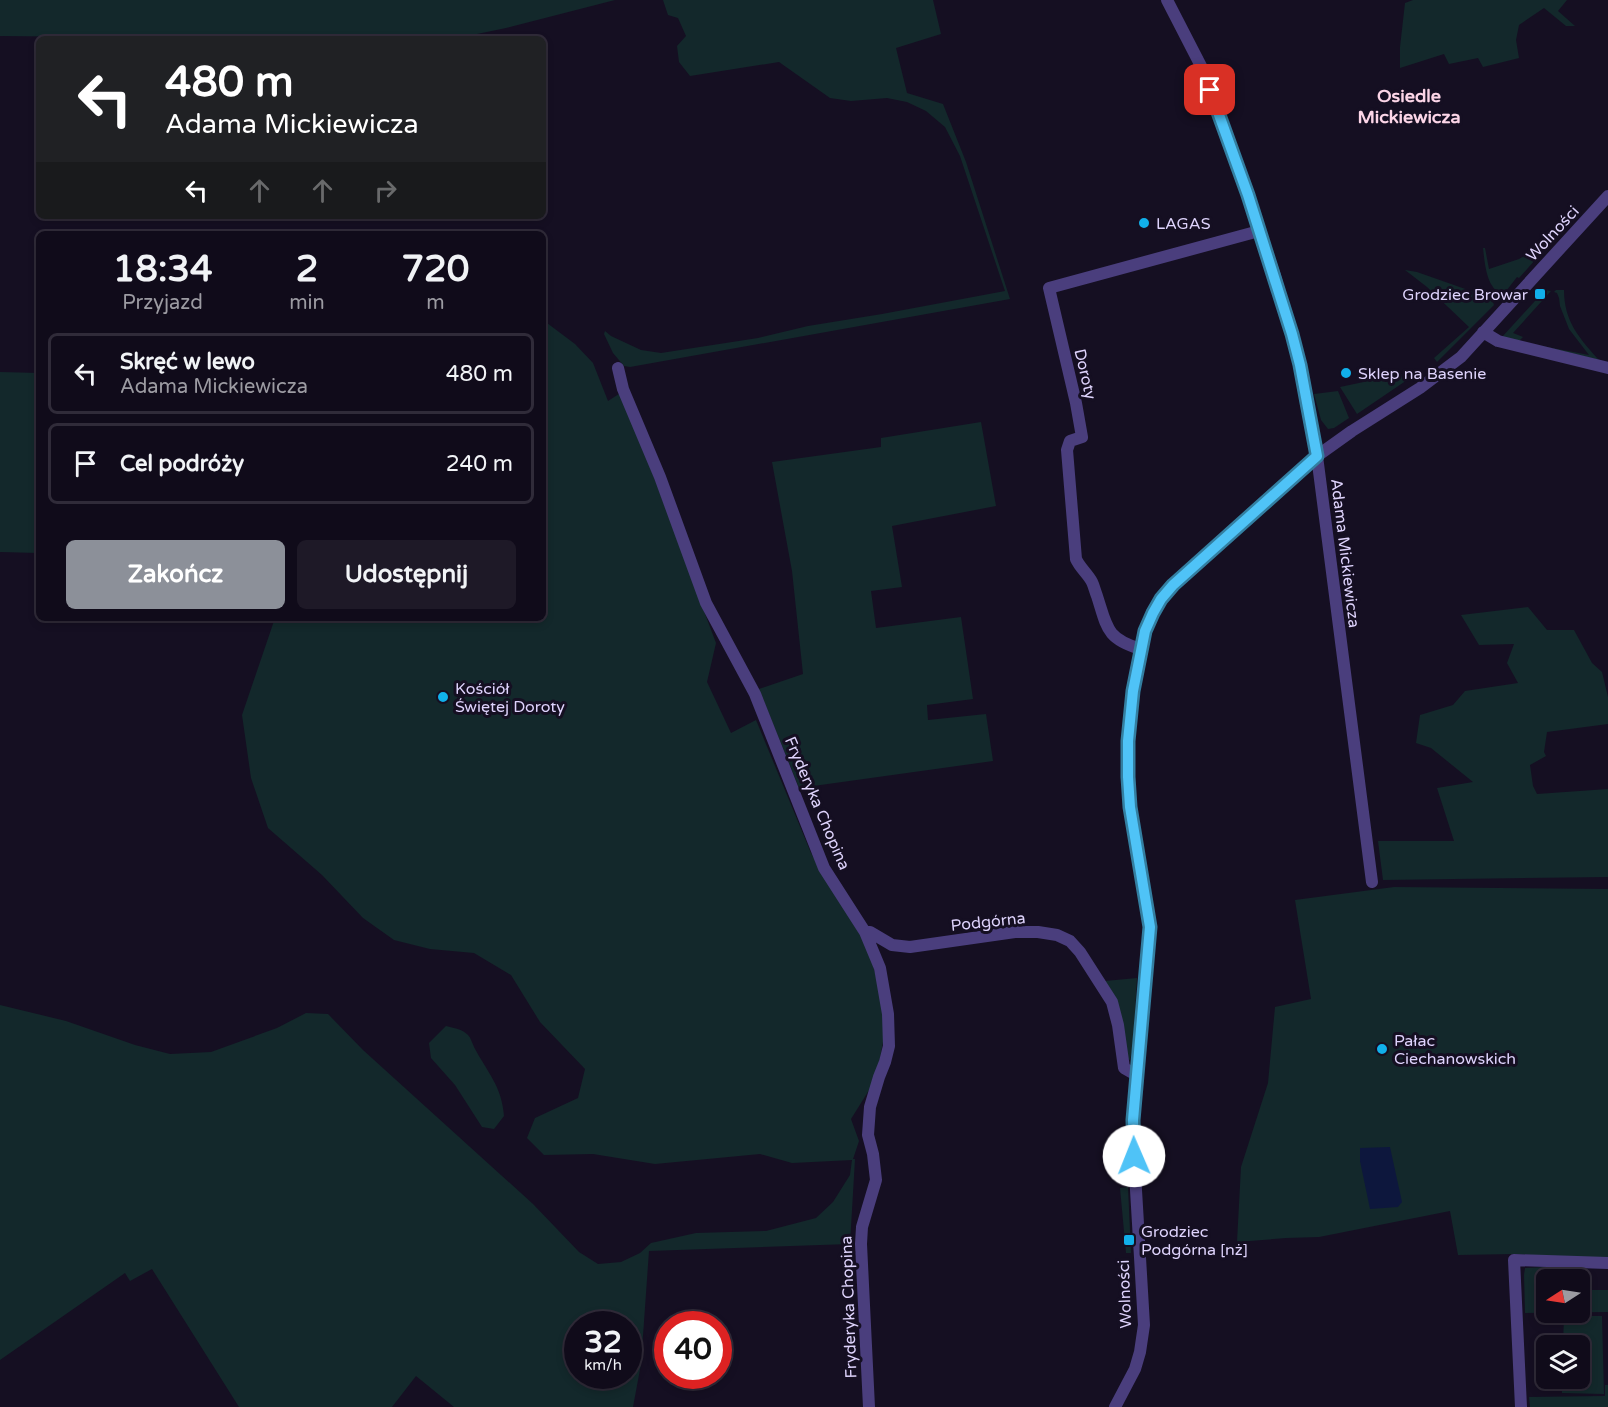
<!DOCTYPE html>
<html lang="pl">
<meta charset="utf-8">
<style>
:root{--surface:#100b1a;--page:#1e1927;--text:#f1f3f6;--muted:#9c9ba2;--line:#302b39;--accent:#8c9099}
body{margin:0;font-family:"Varela Round",sans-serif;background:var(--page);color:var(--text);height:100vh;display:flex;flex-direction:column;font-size:22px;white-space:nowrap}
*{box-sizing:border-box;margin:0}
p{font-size:20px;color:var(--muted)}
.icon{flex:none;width:33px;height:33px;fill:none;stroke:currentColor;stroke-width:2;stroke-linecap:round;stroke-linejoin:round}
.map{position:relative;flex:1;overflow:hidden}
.sheet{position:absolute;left:36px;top:231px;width:510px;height:390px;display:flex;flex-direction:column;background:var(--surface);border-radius:9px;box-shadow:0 3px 9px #0003,0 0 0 2px var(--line)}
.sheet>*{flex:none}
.banner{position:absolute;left:36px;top:36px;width:510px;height:183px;border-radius:9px;box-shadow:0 3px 9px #0003,0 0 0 2px var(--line);background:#202124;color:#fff;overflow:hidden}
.needle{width:39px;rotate:258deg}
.tools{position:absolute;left:1536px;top:1269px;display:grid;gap:12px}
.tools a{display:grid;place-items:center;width:54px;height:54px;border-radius:9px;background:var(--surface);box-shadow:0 3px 9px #0003,0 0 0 2px var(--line);font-size:30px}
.speed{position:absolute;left:564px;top:1311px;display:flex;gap:12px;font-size:30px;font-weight:700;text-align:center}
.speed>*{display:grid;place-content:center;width:78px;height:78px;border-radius:50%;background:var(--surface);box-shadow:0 3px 9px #0003,0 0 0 2px var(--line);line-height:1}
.speed small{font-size:15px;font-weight:400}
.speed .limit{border:9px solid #d22;background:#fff;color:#111}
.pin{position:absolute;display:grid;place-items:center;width:51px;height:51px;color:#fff;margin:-26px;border-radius:12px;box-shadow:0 3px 9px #0006}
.me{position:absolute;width:66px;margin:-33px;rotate:359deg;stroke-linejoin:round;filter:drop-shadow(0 0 4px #0008)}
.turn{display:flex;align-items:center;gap:21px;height:126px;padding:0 30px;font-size:27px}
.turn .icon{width:78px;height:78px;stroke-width:2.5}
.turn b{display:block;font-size:42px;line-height:51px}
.lanes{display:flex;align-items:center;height:57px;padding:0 30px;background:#0003;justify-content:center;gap:30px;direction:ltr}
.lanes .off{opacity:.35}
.eta{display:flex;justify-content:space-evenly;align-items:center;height:102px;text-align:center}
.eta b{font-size:36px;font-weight:800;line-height:42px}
.cta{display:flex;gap:12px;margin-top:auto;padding:12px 30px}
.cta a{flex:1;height:69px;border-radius:9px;background:var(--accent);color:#fff;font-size:24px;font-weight:800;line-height:69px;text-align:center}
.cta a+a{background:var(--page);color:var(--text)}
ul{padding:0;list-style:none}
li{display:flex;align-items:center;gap:18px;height:81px;margin:0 12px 9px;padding:0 18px;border:3px solid var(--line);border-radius:9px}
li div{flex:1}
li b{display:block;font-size:22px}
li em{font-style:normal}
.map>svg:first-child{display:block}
</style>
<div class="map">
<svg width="1608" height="1407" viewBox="0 0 1608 1407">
<rect width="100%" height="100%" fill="#150f22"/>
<path fill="#13282b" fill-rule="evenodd" d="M0 0H615L506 28 453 39H139L104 37 0 36Z
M663 0H933L941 34 896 48 907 93 943 104 966 162 1010 299 630 367 624 366 613 353 604 334 605 331 611 336 641 350 661 353 758 338 808 326 882 314 1005 291 960 156 945 127 926 111 907 102 887 98 851 101 830 98 779 62 690 76 679 62 677 46 686 36 678 18 668 15Z
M1413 0H1567L1558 11 1575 26H1566L1544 8 1519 25 1516 40 1519 58 1483 67 1478 58 1449 64 1444 54 1400 68V47L1405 3Z
M1540 247 1543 251 1519 278 1517 277 1503 295C1486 288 1485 264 1483 248H1485L1489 269 1519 259Z
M1405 270 1417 272 1488 297 1493 302 1494 305 1437 362 1434 358 1469 327 1427 287Z
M1545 290 1551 291 1513 333 1523 337 1519 341 1502 337Z
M1556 290H1564C1564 321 1579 338 1599 360L1542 346 1589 355 1569 329 1560 306 1559 298 1557 293 1554 292Z
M543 320 575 344 593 363 608 401 622 392 716 643 707 682 731 733 756 720 811 853 869 949 887 1021 876 1079 851 1119 859 1141 853 1159H855L850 1244 649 1251 641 1364 633 1407H454L416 1376 392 1407H239L152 1269 130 1281 125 1273 0 1360V1005L66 1021 135 1045 170 1054 211 1052 277 1028 306 1013 328 1014 363 1050 533 1204 579 1252 598 1264 621 1262 640 1253 651 1243 696 1233 766 1231 816 1218 833 1202 850 1175 852 1160 792 1163 760 1154 655 1164 593 1154 544 1155 527 1138 535 1118 578 1098 585 1069 540 1022 511 975 474 953 430 949 394 940 363 918 322 875 268 828 251 778 242 715 275 618H543ZM578 1324H628V1376H578Z
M0 372 39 373V553L0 552Z
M1411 372 1413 376 1357 414 1340 387Z
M1338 391 1349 418 1334 428 1328 429 1321 420 1314 394Z
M981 422 996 506 892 526 902 587 871 591 876 628 961 617 973 699 927 705 928 720 986 714 993 761 799 788 759 689 803 674 792 571 772 462 881 447V438Z
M1528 607 1547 630H1574L1592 663 1602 672 1608 697V724L1547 732 1544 752 1546 756 1530 765 1533 786 1537 794 1608 789V877L1383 880 1378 841H1454L1437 788 1473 782 1431 748 1416 743 1420 715 1453 705 1465 691 1518 683 1507 663 1514 644 1479 645 1461 615Z
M1394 887 1608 889V1259L1514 1254 1458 1255 1450 1211 1319 1237 1286 1238 1237 1242 1241 1167 1268 1083 1275 1007 1311 999 1295 900Z
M1137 978 1133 1046 1130 1060 1128 1059 1105 981Z
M446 1026C454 1028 462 1029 468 1035 471 1038 472 1043 474 1047 487 1072 502 1086 504 1116L494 1129 482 1127 455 1085 431 1058 429 1043Z
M1128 1187 1131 1253H1126L1120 1188Z
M1546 1267 1545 1289 1546 1290V1312H1580V1290H1608V1312L1525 1313 1524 1275 1525 1268Z
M1564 1316H1602L1604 1394 1562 1393V1379L1580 1378V1346L1563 1345Z
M1605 1385H1608V1407H1530L1529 1397 1605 1396Z"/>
<path fill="#0d173d" d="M1390 1147 1402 1202 1398 1207 1370 1209 1360 1161V1148Z"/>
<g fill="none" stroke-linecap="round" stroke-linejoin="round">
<path stroke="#4a3e7d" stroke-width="12" d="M1167 0 1202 68 1241 176 1275 276 1300 365 1317 456 1372 882
M1483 332 1498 341 1608 368
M618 368 623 389 660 477 706 603 755 694 824 868 865 932 880 968 888 1014 889 1046 885 1062 879 1077 870 1107 868 1135 873 1154 876 1180 862 1227 861 1244 869 1407
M1141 649C1106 639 1107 627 1097 596 1095 591 1094 586 1092 582 1088 574 1080 568 1076 559L1067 450 1070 441 1082 437 1076 403 1049 288 1259 231
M865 932H870L892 945 910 947 1015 932H1038L1057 935 1070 941 1080 952 1112 1002 1118 1025 1124 1068 1131 1072 1137 1073
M1115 1407 1135 1369 1140 1352 1144 1325 1134 1156 1133 1120 1150 927 1130 806 1128 777V741L1133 691 1145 631 1153 613 1161 599 1173 585 1317 456 1352 431 1420 388 1461 357 1608 196
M1521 1407 1514 1260 1608 1263"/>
</g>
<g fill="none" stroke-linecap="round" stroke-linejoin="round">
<defs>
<path id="route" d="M1134 1156 1133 1120 1150 927 1130 807 1128 777V741L1133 691 1145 631 1153 613 1161 599 1173 585 1317 456 1300 365 1292 334 1248 195 1210 90"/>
</defs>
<use href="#route" stroke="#337fa1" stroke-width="15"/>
<use href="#route" stroke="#4fc3f7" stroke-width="10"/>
</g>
<g fill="#11b0ea" stroke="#150f22" stroke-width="2">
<circle cx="1144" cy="223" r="6"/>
<rect x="1534" y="288" width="12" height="12" rx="3"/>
<circle cx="1346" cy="373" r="6"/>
<circle cx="443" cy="697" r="6"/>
<circle cx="1382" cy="1049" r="6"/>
<rect x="1123" y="1234" width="12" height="12" rx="3"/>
</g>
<g text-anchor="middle" stroke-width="6" stroke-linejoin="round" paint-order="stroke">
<g font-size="16" fill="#ded3fc" stroke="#150f22" text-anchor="start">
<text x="1156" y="229">LAGAS</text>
<text x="1528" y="300" text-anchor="end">Grodziec Browar</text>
<text x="1358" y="379">Sklep na Basenie</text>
<text x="455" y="694">Kościół<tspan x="455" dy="18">Świętej Doroty</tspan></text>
<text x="1394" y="1046">Pałac<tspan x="1394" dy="18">Ciechanowskich</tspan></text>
<text x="1141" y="1237">Grodziec<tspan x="1141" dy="18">Podgórna [nż]</tspan></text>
</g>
<g font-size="16" fill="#ded3fc" stroke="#150f22">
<text transform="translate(1552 233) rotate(-47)" y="6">Wolności</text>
<text transform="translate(1086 374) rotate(77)" y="6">Doroty</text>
<text transform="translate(1346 553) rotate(83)" y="6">Adama Mickiewicza</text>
<text transform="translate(818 803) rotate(67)" y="6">Fryderyka Chopina</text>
<text transform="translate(988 921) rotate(-6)" y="6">Podgórna</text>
<text transform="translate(1124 1294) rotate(-92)" y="6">Wolności</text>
<text transform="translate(848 1307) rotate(-92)" y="6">Fryderyka Chopina</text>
</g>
<g font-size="18" font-weight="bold" fill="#fcd5e7" stroke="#150f22">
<text x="1409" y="102">Osiedle<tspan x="1409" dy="21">Mickiewicza</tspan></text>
</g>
</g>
</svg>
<div class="tools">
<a><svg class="needle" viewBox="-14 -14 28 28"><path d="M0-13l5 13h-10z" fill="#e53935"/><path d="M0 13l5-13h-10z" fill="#9c9ba2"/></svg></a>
<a><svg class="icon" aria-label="layers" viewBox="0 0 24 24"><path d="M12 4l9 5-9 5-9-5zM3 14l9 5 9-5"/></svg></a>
</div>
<div class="speed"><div>32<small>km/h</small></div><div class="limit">40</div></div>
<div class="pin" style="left:1210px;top:90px;background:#d93025"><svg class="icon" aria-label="arrive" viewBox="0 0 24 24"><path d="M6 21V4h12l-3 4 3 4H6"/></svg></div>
<svg class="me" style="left:1134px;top:1156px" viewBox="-20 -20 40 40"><circle r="19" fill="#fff"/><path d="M0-13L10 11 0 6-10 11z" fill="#4fc3f7"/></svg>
<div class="banner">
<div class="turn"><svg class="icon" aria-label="left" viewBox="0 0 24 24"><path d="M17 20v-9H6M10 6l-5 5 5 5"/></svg><div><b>480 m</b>Adama Mickiewicza</div></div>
<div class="lanes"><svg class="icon" aria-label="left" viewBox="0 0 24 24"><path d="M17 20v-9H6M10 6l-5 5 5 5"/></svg><svg class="icon off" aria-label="ahead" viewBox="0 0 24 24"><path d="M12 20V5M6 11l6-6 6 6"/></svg><svg class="icon off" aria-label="ahead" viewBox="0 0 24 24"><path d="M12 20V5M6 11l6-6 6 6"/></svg><svg class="icon off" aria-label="right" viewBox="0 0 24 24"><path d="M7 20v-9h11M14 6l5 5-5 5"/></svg></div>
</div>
<section class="sheet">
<div class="eta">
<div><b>18:34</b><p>Przyjazd</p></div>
<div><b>2</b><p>min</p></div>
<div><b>720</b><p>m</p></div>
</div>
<ul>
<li><svg class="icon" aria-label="left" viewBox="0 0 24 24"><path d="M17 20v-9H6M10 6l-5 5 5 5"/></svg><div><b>Skręć w lewo</b><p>Adama Mickiewicza</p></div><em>480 m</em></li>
<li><svg class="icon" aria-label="arrive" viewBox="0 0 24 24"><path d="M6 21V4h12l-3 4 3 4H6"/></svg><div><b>Cel podróży</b></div><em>240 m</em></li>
</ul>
<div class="cta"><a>Zakończ</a><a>Udostępnij</a></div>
</section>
</div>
